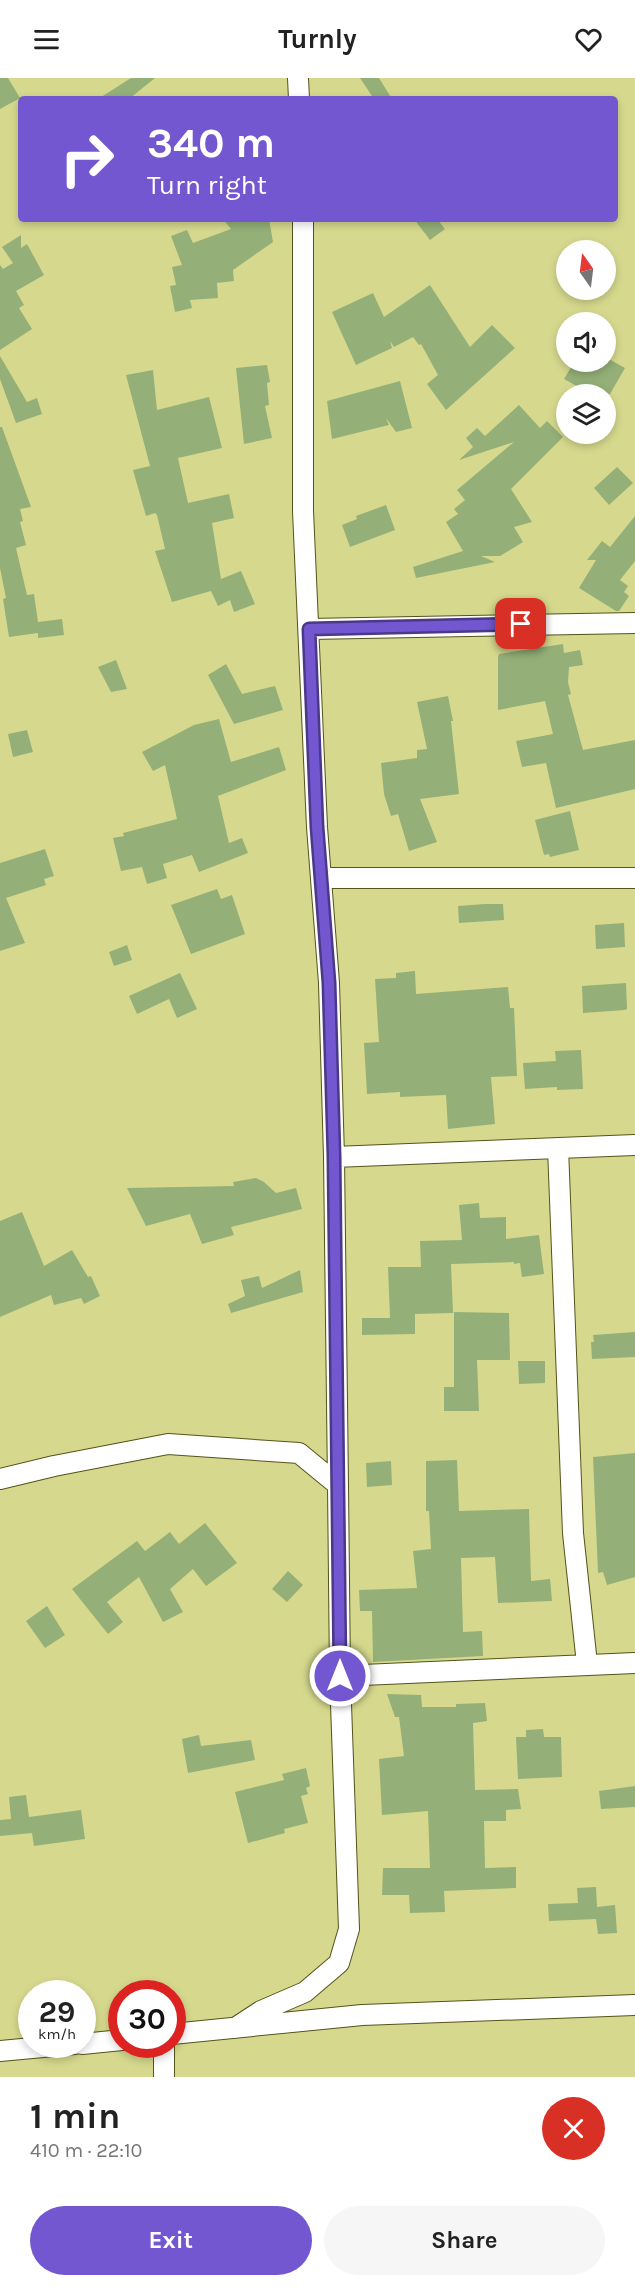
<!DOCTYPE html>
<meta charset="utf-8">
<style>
:root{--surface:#fff;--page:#f6f6f6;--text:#222;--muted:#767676;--accent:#7357d0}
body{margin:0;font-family:Karla,sans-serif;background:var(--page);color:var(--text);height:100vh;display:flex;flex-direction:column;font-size:22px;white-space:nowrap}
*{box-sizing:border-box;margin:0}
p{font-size:20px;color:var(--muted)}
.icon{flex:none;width:33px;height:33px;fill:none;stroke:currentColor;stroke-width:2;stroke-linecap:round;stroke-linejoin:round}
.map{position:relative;height:1999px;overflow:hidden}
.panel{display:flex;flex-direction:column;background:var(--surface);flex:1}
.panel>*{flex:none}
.top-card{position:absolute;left:18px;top:18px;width:600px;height:126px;border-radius:6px;box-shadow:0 3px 9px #0003;background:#7357d0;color:#fff;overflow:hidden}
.needle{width:39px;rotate:346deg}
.controls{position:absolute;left:556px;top:162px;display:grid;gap:12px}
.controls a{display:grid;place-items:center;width:60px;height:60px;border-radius:50%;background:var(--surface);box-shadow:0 3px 9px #0003;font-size:30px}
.speed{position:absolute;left:18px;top:1902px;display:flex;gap:12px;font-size:30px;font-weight:700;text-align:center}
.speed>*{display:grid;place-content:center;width:78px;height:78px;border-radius:50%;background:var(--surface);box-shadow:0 3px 9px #0003;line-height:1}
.speed small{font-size:15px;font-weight:400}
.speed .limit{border:9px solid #d22;background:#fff;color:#111}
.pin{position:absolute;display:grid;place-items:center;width:51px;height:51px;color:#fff;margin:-26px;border-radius:12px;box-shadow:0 3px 9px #0006}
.me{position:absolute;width:66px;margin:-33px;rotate:0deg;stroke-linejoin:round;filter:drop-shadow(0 0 4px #0008)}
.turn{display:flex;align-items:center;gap:21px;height:126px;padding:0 30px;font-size:27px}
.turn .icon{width:78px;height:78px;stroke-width:2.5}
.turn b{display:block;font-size:42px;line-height:51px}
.round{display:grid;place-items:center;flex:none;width:63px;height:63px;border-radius:32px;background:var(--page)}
.summary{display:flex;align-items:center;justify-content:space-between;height:102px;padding:0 30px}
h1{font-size:36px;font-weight:700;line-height:45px}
.button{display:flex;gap:12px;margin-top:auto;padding:12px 30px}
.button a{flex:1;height:69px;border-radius:36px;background:var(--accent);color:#fff;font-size:24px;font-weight:700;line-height:69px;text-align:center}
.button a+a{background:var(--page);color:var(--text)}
header{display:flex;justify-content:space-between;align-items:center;height:78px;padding:0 30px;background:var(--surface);font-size:27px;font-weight:700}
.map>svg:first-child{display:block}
</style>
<header><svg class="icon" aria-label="menu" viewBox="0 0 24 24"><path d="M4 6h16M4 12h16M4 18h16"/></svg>Turnly<svg class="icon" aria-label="heart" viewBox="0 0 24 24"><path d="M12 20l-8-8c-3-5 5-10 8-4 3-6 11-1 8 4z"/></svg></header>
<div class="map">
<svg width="635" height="1999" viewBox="0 0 635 1999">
<rect width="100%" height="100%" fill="#d6d98d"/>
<path fill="#94b078" d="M0 0H8L20 20 0 31Z
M131 0H155L129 21H98Z
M360 0H379L392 21H374Z
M223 141H269L273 164 233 192 234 203 217 205 218 220 190 222 192 230 175 234 170 208 176 207 172 189 182 187 171 158 187 152 193 165 231 151Z
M414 141H437L445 151 430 162Z
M21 157V170L27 166 44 197 16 213 24 227 19 230 32 251 0 272V187L3 191 13 185 2 169Z
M430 207 470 269 492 247 515 270 446 332 427 306 438 297 421 266 419 267 413 259 394 269 390 263 392 270 356 287 332 234 373 215 384 239Z
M0 278 27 324 37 320 42 336 16 345 0 301Z
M607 280 625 290 610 316H591L564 301 574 284H606Z
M267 287 270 304 267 305 269 327 265 328 272 360 244 366 236 290Z
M153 292 157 332 209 319 222 370 178 380 188 425 229 416 234 440 212 445 221 501 241 493 255 526 234 534 230 522 218 528 211 513 172 524 155 473 165 471 157 437 155 435 146 438 133 392 150 388 126 297Z
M400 303 412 350 396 354 386 340 389 347 332 361 327 323Z
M519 327 540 350 547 343 563 359 511 411 532 444 514 449 523 464 500 478H481L495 484 416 500 413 489 463 473 446 444 458 436 454 431 465 422 457 412 514 364 459 382 473 369 466 360 477 350 485 358Z
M0 349H2L31 429 20 431 23 443 20 444 26 467 16 470 27 517 34 516 38 544 62 541 64 557 38 560V555L9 559 3 521 6 520 0 490Z
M617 389 633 405 609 427 594 410Z
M386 427 395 452 350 469 342 447 357 441 356 438Z
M635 438V483L620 502 628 508 624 514 629 518 619 533H616L579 510 596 482H587L602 463 610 469Z
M563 566 564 575 580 572 583 587 569 589 568 604 571 616 568 617 583 672 635 662V711L556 730 546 685 522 689 516 663 553 656 545 623 498 632V579L499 576Z
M116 582 127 611 111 614 98 589Z
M226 586 242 616 275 608 283 632 234 646 208 597Z
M448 618 453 643H451L459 716 420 721 437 764 409 773 398 736 391 738 384 716 381 685 417 680V672L427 671 417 624Z
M219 641 231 684 279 669 286 692 218 718 229 765 242 760 248 775 199 794 192 777 163 786 167 800 147 806 142 789 121 793 113 760 124 758 123 755 177 741 165 687 153 693 142 674 194 647Z
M27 652 33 674 13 679 8 656Z
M570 733 579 772 550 779 549 776 544 777 535 742Z
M45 771 54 798 44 801 46 807 6 820 25 865 0 873V785Z
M217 811 221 821 232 817 245 856 191 876 171 827Z
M485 826H503L504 842 459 845 458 828Z
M624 845 625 869 596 871 595 847Z
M127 867 132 882 114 888 109 874Z
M415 893 416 916 508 909 510 930H514L517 998 491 999 495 1046 448 1051 446 1017 400 1019V1014L367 1016 364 965 379 964 375 901 396 900V895Z
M180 895 197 931 177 940 169 921 137 936 129 918Z
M626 905 627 931 625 932 583 935 582 908Z
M581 972 583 1011 557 1012V1009L525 1011 523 985 556 983 555 973Z
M256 1100 264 1104 276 1115 296 1110 302 1131 231 1149 234 1157 202 1166 190 1136 146 1148 127 1110 234 1108 233 1104Z
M479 1125 480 1140 506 1139V1161L539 1157 544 1196 522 1199 520 1185 514 1186V1184L451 1186 453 1235 415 1236V1256L362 1257V1240H390L388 1189H421L420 1163 462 1162 459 1127Z
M22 1134 44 1188 72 1172 88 1199 91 1198 100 1218 84 1226 81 1220 54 1227 51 1217 0 1239V1143Z
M300 1192 303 1214 231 1235 228 1226 245 1218 241 1202 259 1198 262 1210Z
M454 1234 509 1235 510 1282H477L479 1333H444V1309H454Z
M635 1254V1279L592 1281 591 1264H594L593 1257Z
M518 1283H545V1305L519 1306Z
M635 1375V1499L607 1507 603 1494 598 1495 593 1379Z
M457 1382 459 1433 529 1431 531 1503 550 1501 552 1523 498 1525 495 1479 461 1480 463 1554 482 1553 483 1578 373 1584 372 1533H360L359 1512 417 1510 413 1473 431 1471 429 1433H426V1383Z
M391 1383 392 1407 367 1409 366 1385Z
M205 1445 237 1485 206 1508 193 1491 170 1511 183 1534 163 1544 139 1499 107 1524 123 1544 108 1556 72 1511 137 1463 145 1473 170 1454 179 1466Z
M288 1493 303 1507 287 1524 272 1511Z
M47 1528 65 1557 45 1570 26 1543Z
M387 1616 421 1617 422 1629H456V1626L485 1625 487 1643 473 1645 475 1712 518 1711 521 1731 506 1732V1743H484L485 1790 516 1789V1810L444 1813 445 1834 410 1835 409 1817H382L383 1790H430L428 1733 382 1737 379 1681 404 1678 399 1639H395Z
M543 1651 544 1659H561L562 1699 518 1701 516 1659H526V1652Z
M199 1657 201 1668 251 1662 255 1682 188 1695 182 1661Z
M306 1690 310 1708 306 1710 308 1716 301 1718 308 1745 284 1751 285 1755 248 1765 235 1714 284 1702 282 1696Z
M635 1708V1729L601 1731 599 1713Z
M26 1717 29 1739 81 1732 85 1761 34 1768 32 1755 0 1758V1742L11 1741 9 1719Z
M596 1809 597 1829 615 1827 617 1855 598 1856 596 1841 549 1843 548 1826 578 1825 577 1810Z"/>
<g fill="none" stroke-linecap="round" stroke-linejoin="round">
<defs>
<path id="minor" d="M298 0 299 21
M303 141V433L317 749 329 905 334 1079 338 1407
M309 551 635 545
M322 800H635
M558 1070 573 1455 587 1586
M334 1079 635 1067
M0 1401 54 1388 168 1366 299 1375 338 1407 340 1598 349 1851 339 1885 305 1914 261 1933 235 1950
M340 1598 635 1585
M172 1956 362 1937 635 1927
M82 1966 122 1962
M164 1966V1999
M0 1973 75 1966"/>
</defs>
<use href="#minor" stroke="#53531a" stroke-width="22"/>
<use href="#minor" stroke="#fff" stroke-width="20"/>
</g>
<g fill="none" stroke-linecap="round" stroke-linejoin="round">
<defs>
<path id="route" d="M340 1598 334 1078 329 905 317 749 309 551 521 546"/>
</defs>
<use href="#route" stroke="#4b3987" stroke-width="15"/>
<use href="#route" stroke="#7357d0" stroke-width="10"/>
</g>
</svg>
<div class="controls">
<a><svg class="needle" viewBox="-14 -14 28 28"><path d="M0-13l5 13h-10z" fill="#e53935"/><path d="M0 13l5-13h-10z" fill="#767676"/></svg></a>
<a><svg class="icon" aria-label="sound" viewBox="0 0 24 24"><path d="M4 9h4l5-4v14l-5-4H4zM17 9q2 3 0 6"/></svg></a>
<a><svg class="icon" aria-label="layers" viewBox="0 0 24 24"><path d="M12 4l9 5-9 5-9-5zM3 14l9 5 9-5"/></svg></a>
</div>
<div class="speed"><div>29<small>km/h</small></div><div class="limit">30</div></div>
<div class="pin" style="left:521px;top:546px;background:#d93025"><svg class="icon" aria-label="arrive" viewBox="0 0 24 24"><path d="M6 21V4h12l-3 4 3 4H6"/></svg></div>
<svg class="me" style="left:340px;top:1598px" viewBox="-20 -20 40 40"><circle r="17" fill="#7357d0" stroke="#fff" stroke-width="3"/><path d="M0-11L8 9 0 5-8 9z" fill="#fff"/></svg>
<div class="top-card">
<div class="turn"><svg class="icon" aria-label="right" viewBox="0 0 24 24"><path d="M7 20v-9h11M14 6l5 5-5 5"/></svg><div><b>340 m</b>Turn right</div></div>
</div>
</div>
<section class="panel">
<div class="summary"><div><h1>1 min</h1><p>410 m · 22:10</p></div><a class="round" style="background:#d93025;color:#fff"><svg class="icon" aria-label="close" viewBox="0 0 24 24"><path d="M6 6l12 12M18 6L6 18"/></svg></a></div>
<div class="button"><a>Exit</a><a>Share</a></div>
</section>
